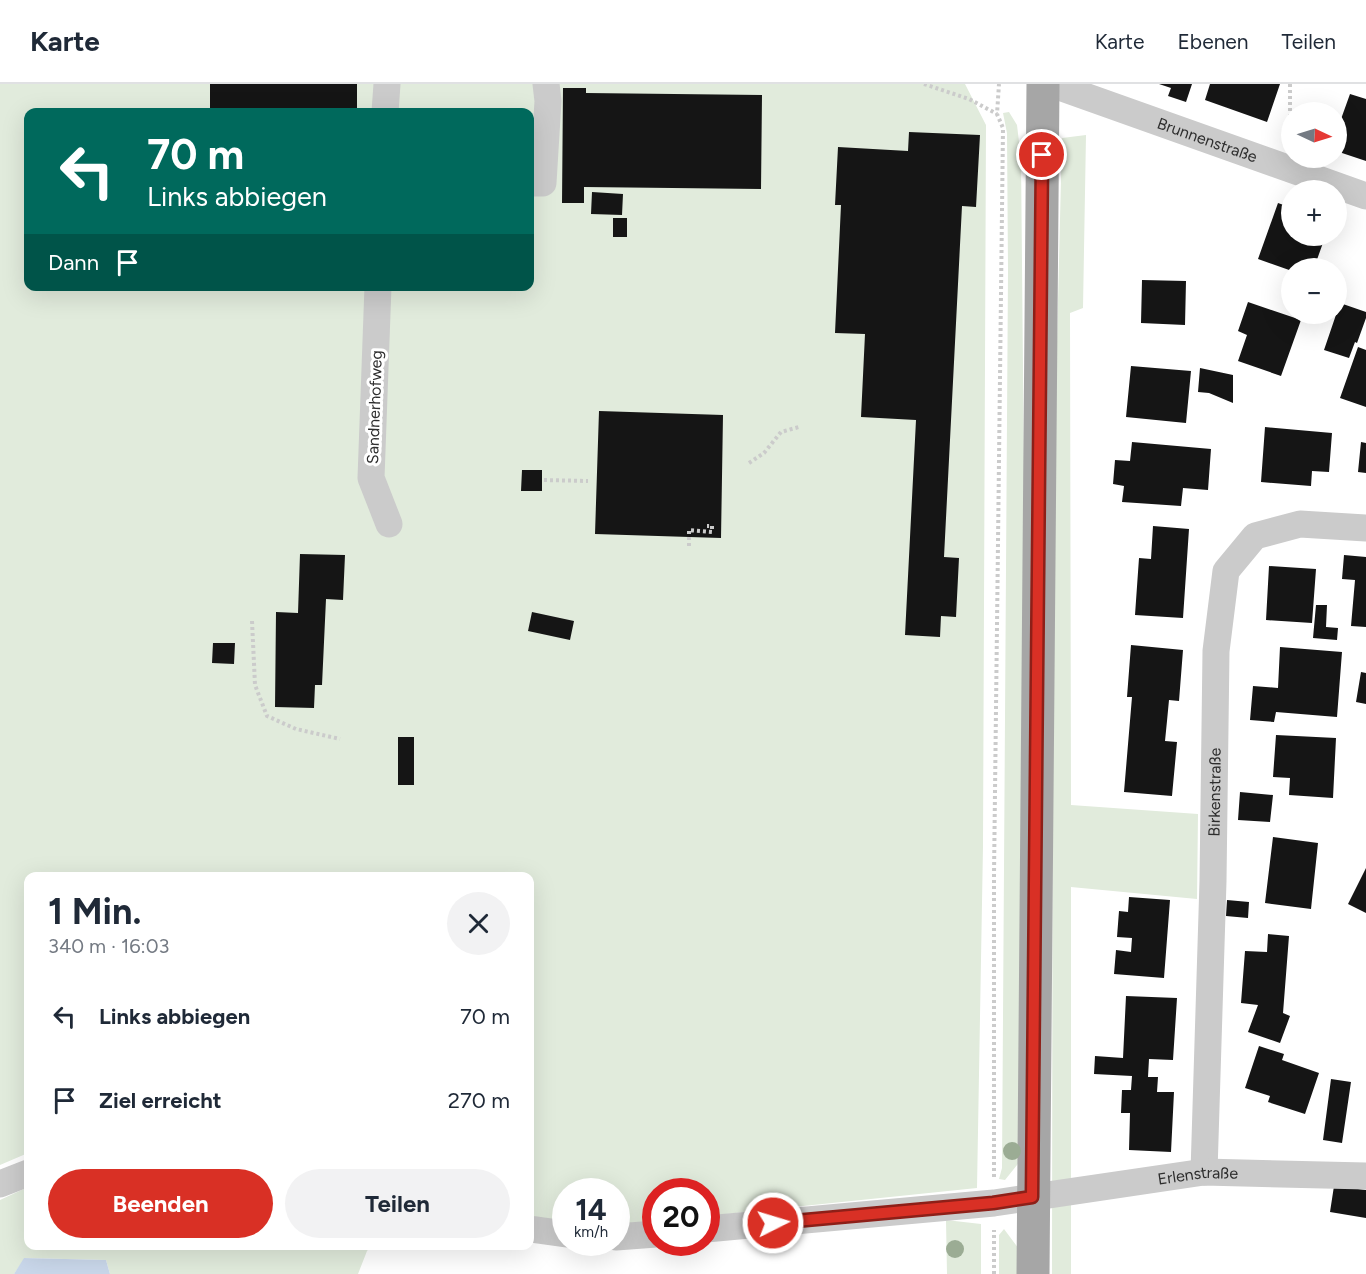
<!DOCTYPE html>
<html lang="de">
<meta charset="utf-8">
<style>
:root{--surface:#fff;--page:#f2f2f3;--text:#1f2937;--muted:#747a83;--line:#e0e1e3;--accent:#d93025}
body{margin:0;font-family:Figtree,sans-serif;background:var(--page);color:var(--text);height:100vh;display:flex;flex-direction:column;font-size:22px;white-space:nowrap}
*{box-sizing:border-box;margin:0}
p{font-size:20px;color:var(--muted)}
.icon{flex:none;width:33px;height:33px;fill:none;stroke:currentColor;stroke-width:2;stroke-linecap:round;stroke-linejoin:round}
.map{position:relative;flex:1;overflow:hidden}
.drawer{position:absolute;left:24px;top:788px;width:510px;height:378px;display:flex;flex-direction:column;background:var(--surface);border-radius:12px;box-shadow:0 6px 24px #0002}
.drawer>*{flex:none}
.banner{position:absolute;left:24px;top:24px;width:510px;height:183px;border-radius:12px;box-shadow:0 6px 24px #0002;background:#00695c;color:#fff;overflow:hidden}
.needle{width:39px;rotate:94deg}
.tools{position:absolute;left:1281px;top:18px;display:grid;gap:12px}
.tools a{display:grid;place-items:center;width:66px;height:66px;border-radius:50%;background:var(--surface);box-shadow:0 6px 24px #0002;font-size:30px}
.speed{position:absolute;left:552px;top:1094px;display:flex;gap:12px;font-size:30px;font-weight:700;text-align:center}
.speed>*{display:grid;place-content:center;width:78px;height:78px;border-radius:50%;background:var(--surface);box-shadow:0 6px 24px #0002;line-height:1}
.speed small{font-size:15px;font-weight:400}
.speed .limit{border:9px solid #d22;background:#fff;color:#111}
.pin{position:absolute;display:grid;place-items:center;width:51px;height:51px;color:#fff;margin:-26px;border:3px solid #fff;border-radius:50%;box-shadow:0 2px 6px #0007}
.me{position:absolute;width:66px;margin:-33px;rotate:85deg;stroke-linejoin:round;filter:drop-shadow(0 0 4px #0008)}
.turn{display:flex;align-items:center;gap:21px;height:126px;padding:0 24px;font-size:27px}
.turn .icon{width:78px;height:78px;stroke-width:2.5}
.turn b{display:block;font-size:42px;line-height:51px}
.then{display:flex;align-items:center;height:57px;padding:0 24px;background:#0003;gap:12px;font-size:22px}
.round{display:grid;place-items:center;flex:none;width:63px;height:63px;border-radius:32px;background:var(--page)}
.headline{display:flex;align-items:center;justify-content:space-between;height:102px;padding:0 24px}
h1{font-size:36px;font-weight:700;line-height:45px}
.action{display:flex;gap:12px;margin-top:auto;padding:12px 24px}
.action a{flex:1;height:69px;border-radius:36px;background:var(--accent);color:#fff;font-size:24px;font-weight:700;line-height:69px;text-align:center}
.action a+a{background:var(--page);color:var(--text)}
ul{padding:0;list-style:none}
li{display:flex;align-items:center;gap:18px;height:84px;padding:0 24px}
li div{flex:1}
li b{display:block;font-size:22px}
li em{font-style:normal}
header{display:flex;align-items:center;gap:36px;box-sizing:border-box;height:84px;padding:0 30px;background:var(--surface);border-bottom:2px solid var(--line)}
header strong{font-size:28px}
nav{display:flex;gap:33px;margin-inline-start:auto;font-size:21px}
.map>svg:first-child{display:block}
</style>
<header>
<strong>Karte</strong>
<nav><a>Karte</a><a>Ebenen</a><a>Teilen</a></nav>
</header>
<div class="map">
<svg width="1366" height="1190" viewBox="0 0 1366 1190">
<rect width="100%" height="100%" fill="#fff"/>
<path fill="#e1ebdc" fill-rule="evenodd" d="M0 0H965L986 41 983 762 977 1104 707 1132 706 1107H656L655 1138 617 1142 616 1107H566L565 1138 530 1132V792H28V1069L0 1081ZM28 28H530V202H28Z
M1009 28 1017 41 1021 75 1024 389 1021 1076 1005 1096 999 1095 1002 1084 1008 186 1007 49 1003 29Z
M1086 51 1083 224 1070 229 1071 721 1198 730 1197 815 1071 803V1190H1052L1053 421 1062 54Z
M28 1103V1161H372L367 1167 358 1190H110L106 1176 25 1174 14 1190H0V1116Z
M946 1136 981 1140V1190H947Z
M1004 1145 1019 1165V1190H999V1151Z"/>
<path fill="#c9d7ea" d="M24 1174 106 1176 110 1190H14Z"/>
<path fill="#151515" d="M210 0H357V28H210Z
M1159 0H1192L1186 18 1168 12 1171 4Z
M1210 0H1280L1267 38 1205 16Z
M563 4H586V9L762 11 761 105 584 103V119H562Z
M1350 10 1366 15V77L1336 67V49Z
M909 48 980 51 976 123 962 122 944 473 959 474 956 533 941 532 940 553 905 551 916 336 861 333 865 250 835 249 841 121H835L838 63 908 67Z
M592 108 623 110 622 131 591 130Z
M1278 119 1292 124V152H1317L1316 153 1324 156 1314 184H1292V187L1258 175Z
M613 134H627V153H613Z
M1142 196 1186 197 1185 241 1141 239Z
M1248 218 1301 236 1281 292 1238 277 1247 251 1238 247Z
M1340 219 1366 228V234L1357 259 1355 258 1349 274 1324 266Z
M1358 263 1366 266V323L1340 314Z
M1131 282 1191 287 1186 339 1126 333Z
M1200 284 1233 291V319L1209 309 1198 308Z
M599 327 723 331 721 454 595 450Z
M1265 343 1332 349 1329 388 1312 387 1311 402 1261 398Z
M1132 358 1211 365 1208 406 1183 404 1181 422 1122 418 1124 402 1113 400 1115 376 1130 377Z
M1361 358 1366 359V389L1358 388Z
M522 386H542V407H521Z
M1153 442 1189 445 1183 534 1135 531 1139 474 1151 475Z
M300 470 345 471 343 516 326 515 322 601H315L314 624 275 623 276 528 298 529Z
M1344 471 1366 473V543L1351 542 1355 496 1342 495Z
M1269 482 1316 485 1312 539 1266 536Z
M1316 521H1327L1326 543 1338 544 1337 556 1313 554Z
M532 528 574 537 570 556 528 547Z
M213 559H235L234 580 212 579Z
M1131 561 1183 566 1179 617 1169 616 1167 637 1165 657 1177 658 1172 712 1124 708 1132 613H1127Z
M1280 563 1342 568 1337 633 1276 628 1274 638 1250 636 1253 602 1278 604Z
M1361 588 1366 589V620L1356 618Z
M1276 651 1336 654 1333 714 1289 711 1290 694 1273 693Z
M398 653H414V701H398Z
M1240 708 1273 711 1270 738 1238 736Z
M1273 753 1318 759 1311 825 1265 819Z
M1366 784V829L1348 820Z
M1129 813 1170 816 1164 894 1114 890 1116 866 1131 868 1132 854 1117 853 1119 827 1128 828Z
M1227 816 1249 818 1248 834 1226 832Z
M1268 850 1289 852 1283 929 1290 932 1280 959 1248 948 1258 921 1241 919 1245 867 1267 868Z
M1126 912 1177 914 1173 976 1149 975 1148 993H1158L1157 1008H1174L1171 1068 1129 1066 1130 1029H1121L1122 1006H1131L1132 992 1094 990 1095 972 1123 974Z
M1259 962 1284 970 1282 976 1319 989 1305 1030 1268 1018 1270 1012 1245 1004Z
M1331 995 1351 998 1342 1059 1323 1056Z
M1334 1102 1366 1106V1134L1330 1128Z"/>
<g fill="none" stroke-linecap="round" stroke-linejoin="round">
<path stroke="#cbcbcb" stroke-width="4" stroke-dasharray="3 3" stroke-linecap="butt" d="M924 0 969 15 997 30
M1290 57V0
M749 379 764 369 781 348 799 343
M544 396 588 397
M689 462V446L712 448V442H707
M252 537 255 601 267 632 296 645 340 655
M994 1093V791L1003 44 997 30 999 0
M994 1190V1146"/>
<g stroke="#cbcbcb" stroke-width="27">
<path id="s1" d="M1051 0 1366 112"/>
<path d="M385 28 387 0"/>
<path d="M530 99H543L548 17 546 0"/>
<path d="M378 202 371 394 389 440"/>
<path id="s2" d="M1204 1088 1213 797 1216 567 1226 487 1255 452 1300 440 1366 444"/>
<path d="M0 1100 28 1089"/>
<path d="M530 1145 566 1150"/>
<path id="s3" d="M706 1145 994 1119 1204 1088 1366 1092"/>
<path d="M616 1153 656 1150"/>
</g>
<path stroke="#a6a6a6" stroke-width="33" d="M1033 1190 1043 0"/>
</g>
<g fill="#9bac94">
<circle cx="1012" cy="1067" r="9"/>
<circle cx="955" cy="1165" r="9"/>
</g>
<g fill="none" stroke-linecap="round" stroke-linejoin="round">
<defs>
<path id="route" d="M773 1139 993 1119 1032 1113 1042 71"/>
</defs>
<use href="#route" stroke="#8d1f18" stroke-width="15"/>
<use href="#route" stroke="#d93025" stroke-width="10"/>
</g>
<g text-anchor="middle" stroke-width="6" stroke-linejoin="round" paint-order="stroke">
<g font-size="16" fill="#2e2e2e" stroke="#fff">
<text dy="6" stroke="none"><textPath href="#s1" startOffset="166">Brunnenstraße</textPath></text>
<text transform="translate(374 323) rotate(-88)" y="6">Sandnerhofweg</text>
<text dy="6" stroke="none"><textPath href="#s2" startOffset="380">Birkenstraße</textPath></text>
<text dy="6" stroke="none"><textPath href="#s3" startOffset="495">Erlenstraße</textPath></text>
</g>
</g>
</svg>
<div class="tools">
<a><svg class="needle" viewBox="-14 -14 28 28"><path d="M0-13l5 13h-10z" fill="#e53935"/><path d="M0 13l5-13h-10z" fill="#747a83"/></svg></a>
<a>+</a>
<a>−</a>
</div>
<div class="speed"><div>14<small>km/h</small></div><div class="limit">20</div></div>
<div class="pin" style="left:1042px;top:71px;background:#d93025"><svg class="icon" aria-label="arrive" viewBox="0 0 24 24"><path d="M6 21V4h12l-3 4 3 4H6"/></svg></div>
<svg class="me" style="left:773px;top:1139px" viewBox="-20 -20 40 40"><circle r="17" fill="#d93025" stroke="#fff" stroke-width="3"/><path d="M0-11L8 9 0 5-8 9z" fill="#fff"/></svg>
<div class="banner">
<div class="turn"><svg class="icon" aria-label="left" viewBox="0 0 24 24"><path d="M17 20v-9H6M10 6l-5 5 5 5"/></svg><div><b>70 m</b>Links abbiegen</div></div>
<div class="then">Dann<svg class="icon" aria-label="arrive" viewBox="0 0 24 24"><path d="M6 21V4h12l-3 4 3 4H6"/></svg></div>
</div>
<section class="drawer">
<div class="headline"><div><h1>1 Min.</h1><p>340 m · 16:03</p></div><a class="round"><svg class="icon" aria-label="close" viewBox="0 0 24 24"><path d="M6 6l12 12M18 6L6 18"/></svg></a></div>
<ul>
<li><svg class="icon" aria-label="left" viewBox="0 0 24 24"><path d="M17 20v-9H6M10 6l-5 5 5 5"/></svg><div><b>Links abbiegen</b></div><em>70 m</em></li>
<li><svg class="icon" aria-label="arrive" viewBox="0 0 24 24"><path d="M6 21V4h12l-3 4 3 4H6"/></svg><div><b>Ziel erreicht</b></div><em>270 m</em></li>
</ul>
<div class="action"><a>Beenden</a><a>Teilen</a></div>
</section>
</div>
